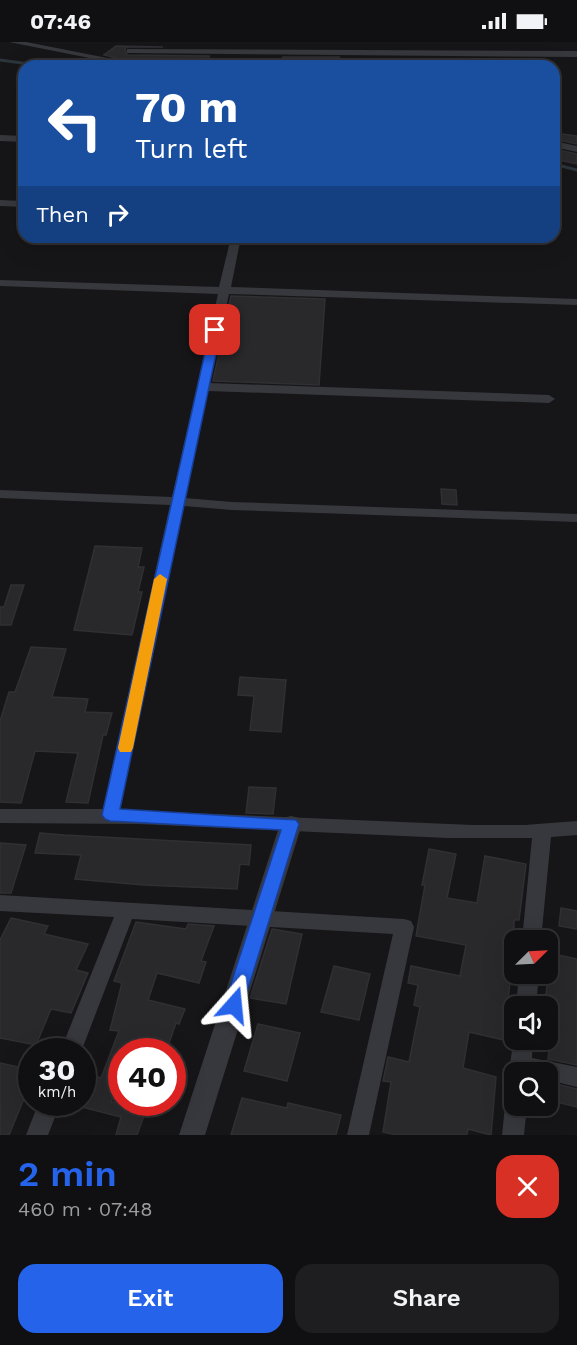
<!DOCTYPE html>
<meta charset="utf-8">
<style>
:root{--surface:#101012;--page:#1e1e20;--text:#f1f3f6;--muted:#9c9d9f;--line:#303032;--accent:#2563eb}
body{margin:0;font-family:"Work Sans",sans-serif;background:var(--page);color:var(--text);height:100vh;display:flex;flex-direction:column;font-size:22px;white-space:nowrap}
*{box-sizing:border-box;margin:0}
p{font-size:20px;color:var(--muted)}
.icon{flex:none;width:33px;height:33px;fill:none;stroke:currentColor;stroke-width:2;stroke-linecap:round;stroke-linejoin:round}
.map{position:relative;height:1093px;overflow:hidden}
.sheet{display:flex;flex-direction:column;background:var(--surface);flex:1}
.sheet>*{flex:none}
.hud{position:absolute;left:18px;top:18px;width:542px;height:183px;border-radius:18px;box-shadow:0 6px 24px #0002,0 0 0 2px var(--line);background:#1a4fa0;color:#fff;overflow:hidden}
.needle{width:39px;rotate:66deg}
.tools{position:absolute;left:504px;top:888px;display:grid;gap:12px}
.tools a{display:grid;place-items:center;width:54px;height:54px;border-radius:12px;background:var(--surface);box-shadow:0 6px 24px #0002,0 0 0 2px var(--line);font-size:30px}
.speed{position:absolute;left:18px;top:996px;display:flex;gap:12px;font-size:30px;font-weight:700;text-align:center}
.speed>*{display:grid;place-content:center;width:78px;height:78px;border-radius:50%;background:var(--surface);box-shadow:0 6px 24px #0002,0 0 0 2px var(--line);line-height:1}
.speed small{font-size:15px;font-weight:400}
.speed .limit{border:9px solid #d22;background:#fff;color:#111}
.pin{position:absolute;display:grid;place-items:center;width:51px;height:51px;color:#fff;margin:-26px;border-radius:12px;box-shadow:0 3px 9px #0006}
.me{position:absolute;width:66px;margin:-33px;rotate:18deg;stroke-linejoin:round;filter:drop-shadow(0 0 4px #0008)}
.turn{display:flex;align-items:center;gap:21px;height:126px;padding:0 18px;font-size:27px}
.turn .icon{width:78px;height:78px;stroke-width:2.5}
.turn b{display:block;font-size:42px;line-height:51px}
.then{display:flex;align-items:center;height:57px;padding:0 18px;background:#0003;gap:12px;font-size:22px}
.round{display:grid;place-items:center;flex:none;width:63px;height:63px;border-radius:18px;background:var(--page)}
.summary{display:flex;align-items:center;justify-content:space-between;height:102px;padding:0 18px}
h1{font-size:36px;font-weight:600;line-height:45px;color:var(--accent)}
.cta{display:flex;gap:12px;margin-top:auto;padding:12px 18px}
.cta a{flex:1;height:69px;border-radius:18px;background:var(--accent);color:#fff;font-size:24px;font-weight:600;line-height:69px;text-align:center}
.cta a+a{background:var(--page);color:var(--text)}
.status{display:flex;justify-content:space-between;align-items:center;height:42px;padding:0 30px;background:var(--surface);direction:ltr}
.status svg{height:16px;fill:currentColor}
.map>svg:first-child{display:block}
</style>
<div class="status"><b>07:46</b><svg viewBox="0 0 49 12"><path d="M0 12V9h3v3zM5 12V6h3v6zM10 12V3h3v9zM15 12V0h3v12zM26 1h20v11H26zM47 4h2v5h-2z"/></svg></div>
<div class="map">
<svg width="577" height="1093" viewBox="0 0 577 1093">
<rect width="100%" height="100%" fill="#161618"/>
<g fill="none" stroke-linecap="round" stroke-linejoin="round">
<path stroke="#2c353c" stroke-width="3" d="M0 18 44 24
M554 122 577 128"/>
</g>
<path fill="#29292c" stroke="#303034" stroke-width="1.5" d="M116 4 163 5H127L125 7 127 13 209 14V24H150L104 13Z
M283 15H339V24H280Z
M554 91 577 94V102L554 97Z
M554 107 577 112V122L554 117Z
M231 254 325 257 319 343 213 339Z
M441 447 456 448 457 463 442 462Z
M95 504 142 506 138 525H144L138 550H142L132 593 74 588Z
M11 543H24L11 583H0V565H4Z
M31 605 66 607 52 655 88 657 85 670 112 671 106 693H103L88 761 66 760 78 711 35 709 21 761 0 760V679L9 650H15Z
M240 635 286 638 281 690 250 688 254 654 238 653Z
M249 745 276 746 273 772 246 771Z
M40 791 64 793 251 803 249 823 240 822 237 847 144 843 75 837 81 813 35 811Z
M0 801 26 803 11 851H0Z
M429 807 456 812 447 856 477 861 485 814 526 822 519 878H514V901L504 998 469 990 463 1026 496 1035 491 1093 468 1087 467 1093H397L383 1090 391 1040 383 1039 388 1015 409 1020 420 965 414 963 418 943 408 941 411 924 460 934 466 903 416 894 425 843H422Z
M561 866 577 869V887L559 884Z
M11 876 48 884 44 892 88 902 76 928 88 931 71 971 51 967 36 1003 0 996V898Z
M136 880 186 887 188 882 214 884 201 919 206 920 199 941 157 931 148 958 185 967 179 982 176 981 166 1010H122V1032L111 1060H149L137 1093H116L121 1075 78 1064 82 1060V1054L91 1033 101 1036 119 989 110 988 122 941 114 939Z
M272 887 302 892 286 962 250 956Z
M558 913 577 917V1023L548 1017 554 966 545 964 548 932 556 933Z
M334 924 370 932 359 978 321 970Z
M258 982 300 991 287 1039 244 1029Z
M0 1021 32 1028V1037L9 1093H0Z
M548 1040 577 1047V1065L548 1058Z
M242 1056 287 1066 288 1061 341 1073 336 1093H231Z"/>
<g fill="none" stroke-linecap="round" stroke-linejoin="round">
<path fill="#37383d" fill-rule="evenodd" d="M9 0H26L148 24H130Z
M130 7 577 9V15L127 11V7Z
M0 93 24 94V100L0 99Z
M554 99 577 104V110L554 105Z
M0 158 24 159V165L0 164Z
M231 195H241L231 245 577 257V263L229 252 210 341 549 353 555 357 549 361 208 349 185 456 232 460 577 472V480L232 468 184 464 120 768 473 783H525L577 779V793L551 795 541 898H522L532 796H447L138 782 0 781V767H103L170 463 0 456V448L172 455 218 252 0 244V238L219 245Z
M0 853 404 877 411 879 414 885 369 1093H347L393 892 132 877 81 1010H60L114 875 0 869Z
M519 932H539L536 964H516Z
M514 994V998H533L532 1016 577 1025V1045L548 1038V1030H514V1037H513L509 1030Z
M514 1055V1064H527L524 1093H502L505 1064 508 1057Z
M39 1060H61L48 1093H26Z"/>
<path fill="#37383d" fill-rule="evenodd" d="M291 774 299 776 302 782 205 1093H179L280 782 283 776Z"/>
</g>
<path fill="#2563eb" stroke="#184099" stroke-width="1.5" d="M215 285 221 288 120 767 296 778 299 782 243 963 240 968 234 971 227 968 224 963 281 788 110 779 105 777 102 773 210 288Z"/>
<path fill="#f59e0b" d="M160 532 167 537 133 706 131 710H120L118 706 154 537Z"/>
</svg>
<div class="tools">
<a><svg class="needle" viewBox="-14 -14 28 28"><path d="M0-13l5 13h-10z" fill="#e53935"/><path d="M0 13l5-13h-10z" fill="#9c9d9f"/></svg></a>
<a><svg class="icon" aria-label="sound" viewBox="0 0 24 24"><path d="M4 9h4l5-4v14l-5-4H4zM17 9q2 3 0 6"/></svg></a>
<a><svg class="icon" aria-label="search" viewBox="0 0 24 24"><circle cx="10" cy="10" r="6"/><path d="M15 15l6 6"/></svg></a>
</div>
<div class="speed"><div>30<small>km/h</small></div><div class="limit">40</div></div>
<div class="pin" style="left:215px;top:288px;background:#d93025"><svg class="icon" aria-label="arrive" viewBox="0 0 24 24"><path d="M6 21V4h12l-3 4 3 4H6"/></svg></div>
<svg class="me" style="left:234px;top:963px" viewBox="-20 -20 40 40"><path d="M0-17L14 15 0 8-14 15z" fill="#2563eb" stroke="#fff" stroke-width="4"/></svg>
<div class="hud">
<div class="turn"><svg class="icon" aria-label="left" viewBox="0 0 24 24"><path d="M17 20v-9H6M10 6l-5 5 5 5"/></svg><div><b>70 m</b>Turn left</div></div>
<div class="then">Then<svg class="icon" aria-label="right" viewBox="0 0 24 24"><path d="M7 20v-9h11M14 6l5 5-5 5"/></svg></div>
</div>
</div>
<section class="sheet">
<div class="summary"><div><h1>2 min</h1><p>460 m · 07:48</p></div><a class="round" style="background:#d93025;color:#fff"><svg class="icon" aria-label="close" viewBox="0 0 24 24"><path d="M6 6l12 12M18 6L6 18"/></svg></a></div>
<div class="cta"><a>Exit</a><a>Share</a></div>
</section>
